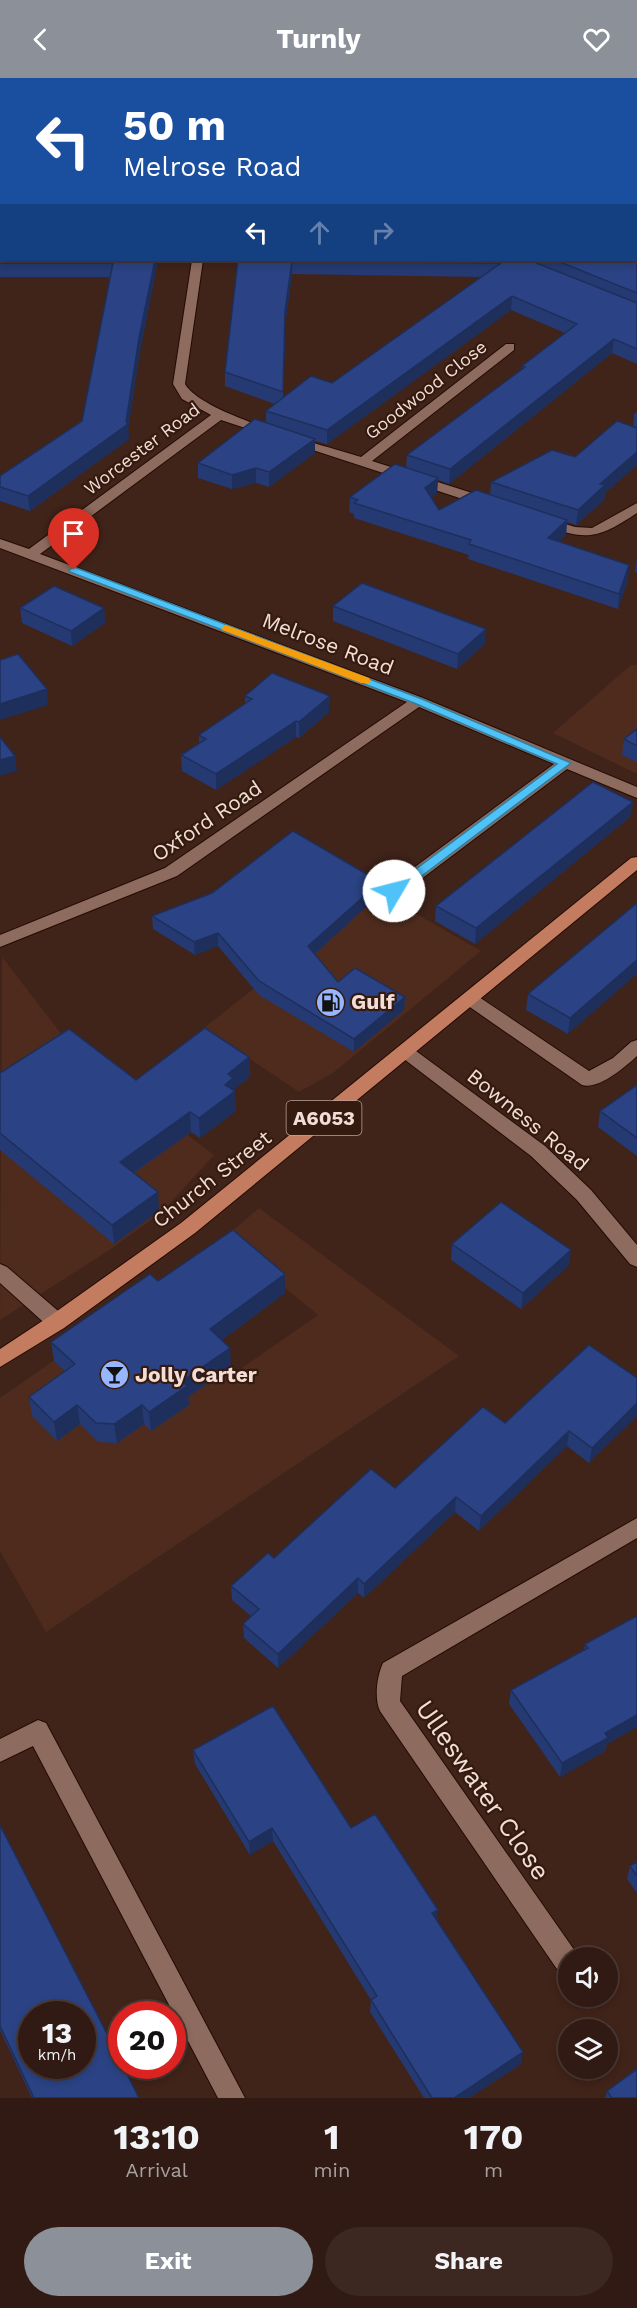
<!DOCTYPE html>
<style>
:root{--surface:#301a13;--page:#3c2721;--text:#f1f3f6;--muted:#a8a1a0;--line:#4b3833;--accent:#8c9099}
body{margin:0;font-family:"Work Sans",sans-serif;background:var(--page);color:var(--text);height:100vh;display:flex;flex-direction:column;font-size:22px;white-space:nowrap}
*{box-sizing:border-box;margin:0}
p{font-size:20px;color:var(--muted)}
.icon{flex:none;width:33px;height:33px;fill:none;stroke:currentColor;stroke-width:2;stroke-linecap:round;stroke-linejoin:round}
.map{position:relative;height:2020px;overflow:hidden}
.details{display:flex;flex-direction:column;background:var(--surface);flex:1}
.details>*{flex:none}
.top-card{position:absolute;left:0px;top:0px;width:638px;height:183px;box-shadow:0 3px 9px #0003,0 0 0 2px var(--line);background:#1a4fa0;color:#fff;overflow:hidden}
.tools{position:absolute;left:558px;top:1869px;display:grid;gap:12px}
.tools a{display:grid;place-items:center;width:60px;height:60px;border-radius:50%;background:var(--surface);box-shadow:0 3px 9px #0003,0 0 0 2px var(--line);font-size:30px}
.speed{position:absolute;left:18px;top:1923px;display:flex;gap:12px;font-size:30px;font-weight:700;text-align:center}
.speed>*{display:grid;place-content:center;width:78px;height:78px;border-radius:50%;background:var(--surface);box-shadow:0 3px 9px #0003,0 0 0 2px var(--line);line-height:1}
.speed small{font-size:15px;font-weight:400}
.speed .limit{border:9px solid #d22;background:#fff;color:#111}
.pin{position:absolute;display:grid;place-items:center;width:51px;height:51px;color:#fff;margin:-62px -26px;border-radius:50% 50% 50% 0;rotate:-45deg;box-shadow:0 0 6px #0007}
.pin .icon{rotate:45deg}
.me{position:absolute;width:66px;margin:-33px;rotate:53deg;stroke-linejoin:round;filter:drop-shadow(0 0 4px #0008)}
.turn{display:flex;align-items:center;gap:21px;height:126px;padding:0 24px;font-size:27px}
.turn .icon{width:78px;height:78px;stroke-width:2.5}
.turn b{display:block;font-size:42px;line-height:51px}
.lanes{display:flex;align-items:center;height:57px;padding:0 24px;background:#0003;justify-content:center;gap:30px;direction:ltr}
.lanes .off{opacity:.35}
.eta{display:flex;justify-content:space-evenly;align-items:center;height:102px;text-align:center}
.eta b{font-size:36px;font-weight:700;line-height:42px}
.action{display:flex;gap:12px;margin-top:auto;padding:12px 24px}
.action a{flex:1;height:69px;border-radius:36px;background:var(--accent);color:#fff;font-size:24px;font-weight:700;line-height:69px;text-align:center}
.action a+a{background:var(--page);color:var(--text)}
header{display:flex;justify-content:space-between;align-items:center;height:78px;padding:0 24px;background:var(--accent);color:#fff;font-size:27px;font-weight:700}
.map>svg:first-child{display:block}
</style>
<header><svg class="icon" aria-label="back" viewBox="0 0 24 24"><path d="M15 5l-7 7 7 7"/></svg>Turnly<svg class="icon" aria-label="heart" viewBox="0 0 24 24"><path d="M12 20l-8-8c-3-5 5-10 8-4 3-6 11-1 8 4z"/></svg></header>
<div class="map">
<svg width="637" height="2020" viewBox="0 0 637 2020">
<rect width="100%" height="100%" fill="#402319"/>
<path fill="#4e2b1d" d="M631 587H637V696L553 655Z
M377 813 481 873 333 995 299 1014 204 950Z
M2 879 70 967 214 1077 163 1133 111 1171 0 1242Z
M259 1130 459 1278 46 1554 0 1473V1320L151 1215 236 1294 318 1237 224 1160Z"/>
<path fill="#863a1b" d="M0 0H637V37L636 2H2L1 29Z"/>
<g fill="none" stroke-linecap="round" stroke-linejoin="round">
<defs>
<path id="minor" d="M192 182H203L185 306C203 337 323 367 361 379L506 266H514V272L372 383 494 422 496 425 494 428H484L221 342 40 476 423 620 637 709V720L567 691 400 817H388L386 813 388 809 554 686 419 629 177 798 0 869V857L165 790 407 624 0 470V461L29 471 211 337 182 321 173 306Z
M637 425V435C595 463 586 462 538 446L536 443 543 439 575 449 592 450Z
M470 915 476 917 589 993 613 980 631 964 637 962V978C625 989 599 1012 582 1007L464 925 461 921 464 917Z
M406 968 412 970 545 1068 591 1112 637 1167V1189L630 1186 577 1122 531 1078 400 978 397 974 400 970Z
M0 1186 7 1189 64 1238 67 1244 64 1250 57 1252 50 1250 0 1205Z
M637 1440V1460L402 1598 400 1623 577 1876 578 1880H568V1898L559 1894 380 1633C374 1620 377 1598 383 1585Z
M38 1642 46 1645 245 2020H218L33 1668 0 1684V1661Z"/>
<path id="major" d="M637 779V792L195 1155 64 1250 0 1289V1271L50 1238 181 1145 631 780Z"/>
</defs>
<use href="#minor" stroke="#250b03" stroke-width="2"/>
<use href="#major" stroke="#250b03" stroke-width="2"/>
<use href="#minor" fill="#8d6b5e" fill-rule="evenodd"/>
<use href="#major" fill="#c47c60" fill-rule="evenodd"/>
</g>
<path fill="#253a72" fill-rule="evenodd" d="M0 116H2V182H158L140 274 128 351 129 361 30 433 0 423V398L82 343 111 199H0Z
M637 173V286L612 275 449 406 438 402 437 415 431 419 439 432 490 417 491 404 575 379 633 348 634 336 637 334V387L605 415 604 422 576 447 567 444 566 457 559 463 628 502 618 531 468 481 469 477 354 440V436L349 434 350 419 406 390 407 377 521 292 522 288 565 255 511 232 327 366 315 363V375L269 409 256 405 232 411 198 400V385L266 345V333L275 326 225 308V294L238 182H636ZM292 196 482 199 332 305 283 320 285 247Z
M637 479V495L635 494Z
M333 528 485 566 457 591 333 543Z
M20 530H104L105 545 72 568 22 545Z
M245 618 329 634 299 660 296 659 216 712 182 693 181 677 199 665V657L245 626Z
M637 651V684L622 677 624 661Z
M633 724 630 739 475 866 435 843 436 828Z
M379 817 315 876 338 904 405 919 404 932 354 974 259 917 218 868 195 877 153 851 152 838Z
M637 825 568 956 526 932 528 916Z
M249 979 250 999 234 1011 236 1033 200 1060 191 1054 134 1095 159 1133 114 1166 0 1072V995L136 1002Z
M637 1007V1078L598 1049 600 1033Z
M452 1166 569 1187 521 1231 451 1182Z
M158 1203 285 1215 222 1262 231 1289 188 1319 189 1327 151 1353 144 1346 117 1365 98 1364 80 1346 57 1363 32 1338 29 1319 65 1293 54 1283 51 1264Z
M637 1300V1338L589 1385 567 1368 479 1453 455 1434 364 1520 358 1515 278 1590 244 1560 243 1546 251 1538 232 1522 231 1508 274 1480 395 1410 505 1345Z
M637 1538 605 1673 560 1699 509 1626 511 1612 584 1572 585 1566Z
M193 1672 351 1750 437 1842 521 1986 469 2020H424L370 1934 371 1922 273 1763 250 1777 195 1686Z
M0 1747 139 2020H32L0 1952Z
M637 1784V1815L627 1801 630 1788Z
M607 2013 637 2020H605Z"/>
<path fill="#1e2f5c" d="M155 182H158L140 274 128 351 129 361 30 433 28 418 126 344 139 260Z
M292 183V196L285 247 283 329 285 233Z
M512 218 511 232 327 366V352Z
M614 261 612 275 449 406 450 391Z
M315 361V375L269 409V394Z
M637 374V387L605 415 604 422 576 447 578 432 600 406Z
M256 390V405L232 411V397Z
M438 400 437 415 425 425V410Z
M567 442 566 457 547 474 548 460Z
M629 487 628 502 618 531 619 516Z
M104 530 105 545 72 568 71 553Z
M486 551 485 566 457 591 458 576Z
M47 611 48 627 0 642V626Z
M330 618 329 634 299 660V644Z
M296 643V659L216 712V696Z
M15 678 17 693 0 698V682Z
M633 724 630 739 475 866 476 850Z
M380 804 379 817 308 882V868Z
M218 855V868L195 877 194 864Z
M637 882V896L568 956 570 940Z
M405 919 404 932 354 974V961Z
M249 979 250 999 234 1011 236 1033 200 1060 199 1040 225 1007 228 996Z
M190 1034 191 1054 122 1103 120 1084Z
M158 1114 159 1133 114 1166 112 1147Z
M571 1172 569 1187 521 1231 523 1215Z
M285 1196V1215L211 1270 210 1251Z
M230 1270 231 1289 188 1319 189 1327 151 1353 149 1334 182 1303Z
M637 1325V1338L589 1385 592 1370Z
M77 1327 80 1346 57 1363 54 1344Z
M142 1327 144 1346 117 1365 114 1346Z
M569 1353 567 1368 479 1453 481 1438Z
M456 1419 455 1434 364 1520V1506Z
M358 1500V1515L278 1590V1576Z
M637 1637V1649L606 1667 605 1673 560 1699 562 1685 605 1655Z
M272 1750 273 1763 250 1777 249 1764Z
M438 1832 436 1844 432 1835Z
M523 1974 521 1986 469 2020H454Z"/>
<path fill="#2b4384" stroke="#1e2f5c" stroke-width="1.5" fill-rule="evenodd" d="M0 116H2V145H0Z
M0 154H2V182H155L139 260 126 344 128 346 28 418 0 409V398L82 343 113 185H0Z
M636 173H637V215L555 182H636Z
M238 182H529L637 225V271L614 261 450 391 407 377 525 289 522 288 577 246 512 218 327 352 266 333 311 298 332 305 501 185 292 183 285 233 283 314 225 294Z
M255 341 315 361 269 394 256 390 232 397 198 385Z
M617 343 637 350V374L600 406 605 407 578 432 491 404 552 372 575 379Z
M395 386 438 400 425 410 439 432 476 412 567 442 548 460 629 487 619 516 469 466 471 462 354 425 358 422 350 419Z
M362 505 486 551 458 576 333 528Z
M54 508 104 530 71 553 20 530Z
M18 576 47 611 0 626V582Z
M272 595 330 618 299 644 296 643 216 696 181 677 206 661 199 657 252 621 245 618Z
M637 651V668L624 661Z
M0 659 15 678 0 682Z
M593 704 633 724 476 850 436 828Z
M293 753 380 804 308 868 338 904 355 890 405 919 354 961 259 903 218 855 194 864 152 838 212 815Z
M637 825V882L570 940 528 916Z
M205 950 249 979 228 996 233 1000 225 1007 235 1013 199 1040 190 1034 120 1084 158 1114 112 1147 0 1055V995L69 951 136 1002Z
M637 1007V1060L600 1033Z
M501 1124 571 1172 523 1215 452 1166Z
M233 1152 285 1196 210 1251 230 1270 182 1303 187 1308 149 1334 142 1327 114 1346 96 1345 77 1327 54 1344 29 1319 75 1286 51 1264 150 1196 158 1203Z
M589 1267 637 1300V1325L592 1370 569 1353 481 1438 456 1419 364 1506 358 1500 278 1576 243 1546 259 1531 231 1508 268 1475 274 1480 371 1391 395 1410 483 1329 505 1345Z
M637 1538V1637L605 1655 608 1660 562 1685 511 1612 588 1570 585 1566Z
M273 1628 351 1750 375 1736 438 1832 432 1835 523 1974 454 2020H432L371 1922 377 1918 272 1750 249 1764 193 1672Z
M0 1747 122 1985V1988H123L139 2020H34L0 1948ZM32 1936H82V1988H32Z
M637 1784V1798L630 1788Z
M637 1991V2020H612L607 2013Z"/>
<path fill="#4fc3f7" stroke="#337fa1" stroke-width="1.5" d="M74 489 422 621 571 685 398 816H389L388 813 389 811 557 686 414 625 70 494 69 492Z"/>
<path fill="#f59e0b" d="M226 547 369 600 371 603 369 605H361L222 552 221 550Z"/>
<defs>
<symbol id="fuel-disc" viewBox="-11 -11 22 22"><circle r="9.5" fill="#97b6fd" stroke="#351a0f"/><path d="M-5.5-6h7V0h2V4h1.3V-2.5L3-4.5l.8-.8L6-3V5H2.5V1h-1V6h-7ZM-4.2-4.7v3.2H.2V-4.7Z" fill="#111"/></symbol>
<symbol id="bar-disc" viewBox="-11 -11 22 22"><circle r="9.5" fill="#97b6fd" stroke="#351a0f"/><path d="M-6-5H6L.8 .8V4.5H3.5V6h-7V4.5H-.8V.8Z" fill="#111"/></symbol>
</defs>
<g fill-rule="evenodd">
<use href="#fuel-disc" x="314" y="908" width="33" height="33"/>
<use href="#bar-disc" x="98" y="1280" width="33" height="33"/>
</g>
<g text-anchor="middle" stroke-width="4.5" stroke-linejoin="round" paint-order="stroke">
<g font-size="18" fill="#f2ded7" stroke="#351a0f">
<text transform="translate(426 312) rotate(-38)" y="6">Goodwood Close</text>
<text transform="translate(142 371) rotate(-37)" y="6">Worcester Road</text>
</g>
<rect fill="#351a0f" stroke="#b9a39b" stroke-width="1.5" x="286.5" y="1023" width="75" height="34" rx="4.5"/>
<g font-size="20" font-weight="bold" fill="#f2ded7">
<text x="324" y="1047">A6053</text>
</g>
<g font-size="21" fill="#f2ded7" stroke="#351a0f">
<text transform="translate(328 566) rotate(21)" y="7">Melrose Road</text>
<text transform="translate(207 743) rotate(-34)" y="7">Oxford Road</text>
<text transform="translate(528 1042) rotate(39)" y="7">Bowness Road</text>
<text transform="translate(212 1101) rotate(-38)" y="7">Church Street</text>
</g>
<g font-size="21" font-weight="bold" fill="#f2ded7" stroke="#351a0f" text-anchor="start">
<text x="351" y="931">Gulf</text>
<text x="135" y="1304">Jolly Carter</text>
</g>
<g font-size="26" fill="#f2ded7" stroke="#351a0f">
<text transform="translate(483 1712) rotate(55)" y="9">Ulleswater Close</text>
</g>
</g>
</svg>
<div class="tools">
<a><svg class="icon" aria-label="sound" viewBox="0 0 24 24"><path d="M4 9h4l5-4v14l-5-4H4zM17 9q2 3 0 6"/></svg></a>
<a><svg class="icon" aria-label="layers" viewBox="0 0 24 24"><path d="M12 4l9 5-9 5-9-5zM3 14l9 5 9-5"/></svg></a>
</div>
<div class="speed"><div>13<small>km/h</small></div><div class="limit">20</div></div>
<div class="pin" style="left:74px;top:492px;background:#d93025"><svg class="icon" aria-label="arrive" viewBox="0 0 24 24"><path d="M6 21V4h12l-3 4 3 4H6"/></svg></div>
<svg class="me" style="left:394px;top:813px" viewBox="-20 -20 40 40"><circle r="19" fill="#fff"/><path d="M0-13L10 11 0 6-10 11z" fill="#4fc3f7"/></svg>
<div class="top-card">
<div class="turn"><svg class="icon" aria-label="left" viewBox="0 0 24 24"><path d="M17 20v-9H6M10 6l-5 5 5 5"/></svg><div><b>50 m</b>Melrose Road</div></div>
<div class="lanes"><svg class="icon" aria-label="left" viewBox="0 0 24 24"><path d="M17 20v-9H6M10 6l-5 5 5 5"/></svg><svg class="icon off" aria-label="ahead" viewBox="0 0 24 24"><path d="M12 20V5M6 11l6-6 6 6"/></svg><svg class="icon off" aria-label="right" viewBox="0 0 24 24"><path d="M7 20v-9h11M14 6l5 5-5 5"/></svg></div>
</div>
</div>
<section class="details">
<div class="eta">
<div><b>13:10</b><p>Arrival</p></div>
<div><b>1</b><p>min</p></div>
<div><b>170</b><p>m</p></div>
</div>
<div class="action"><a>Exit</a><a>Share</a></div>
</section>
